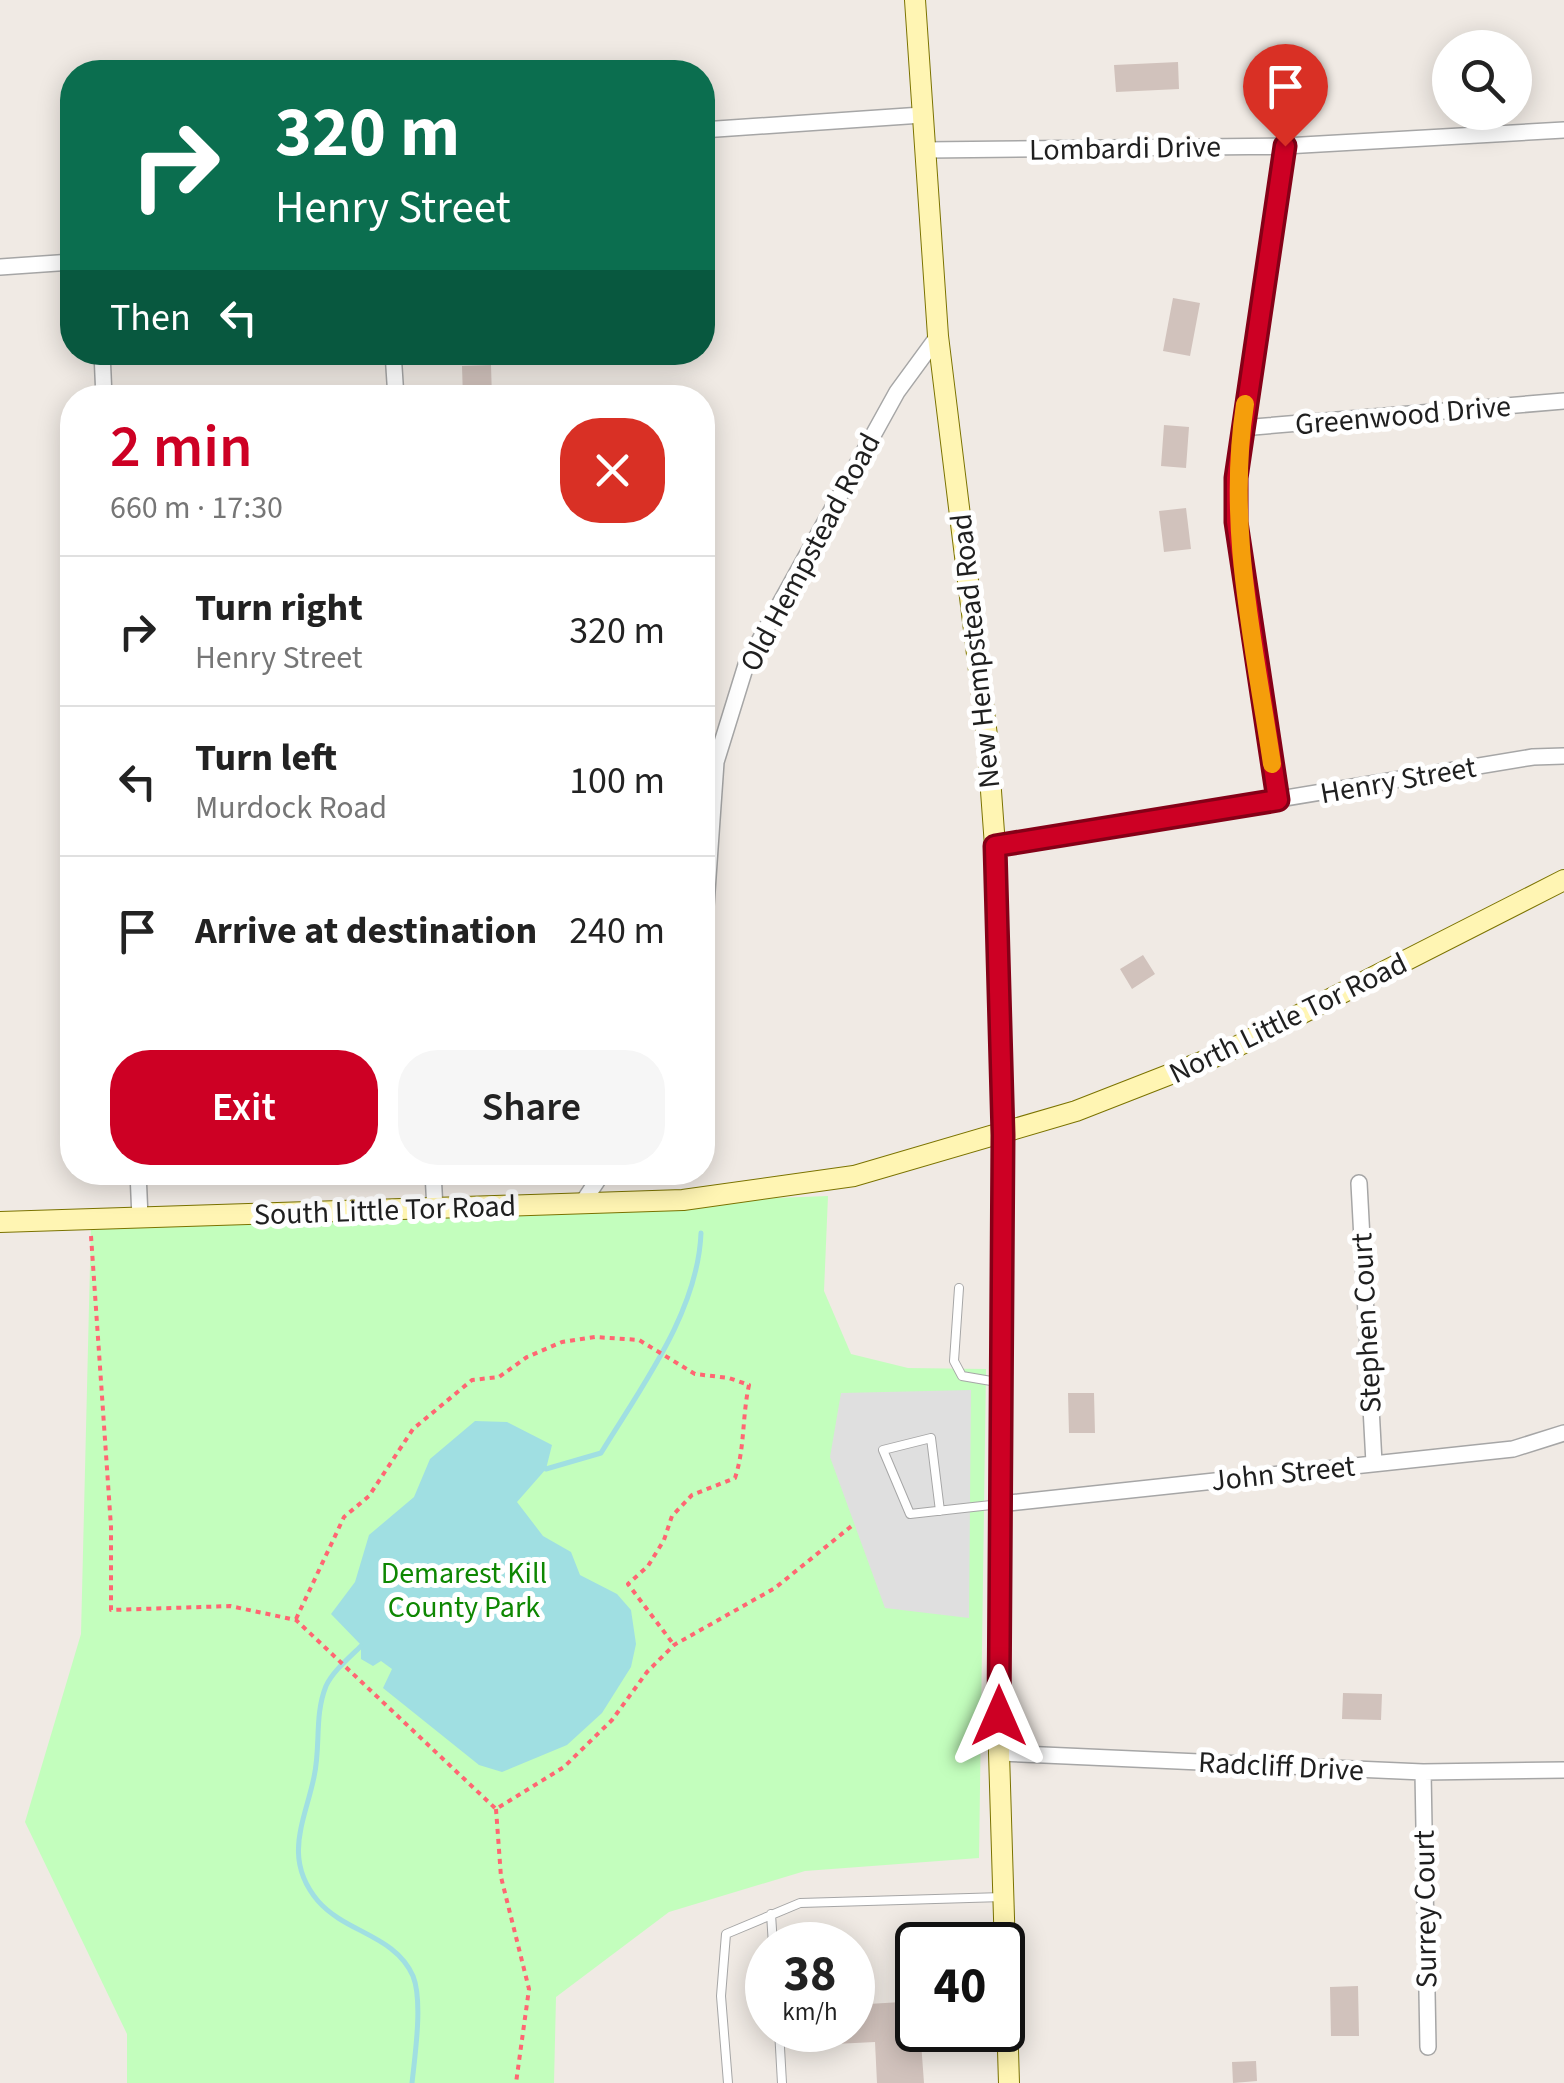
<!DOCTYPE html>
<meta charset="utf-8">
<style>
:root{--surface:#fff;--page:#f6f6f6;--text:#222;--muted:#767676;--line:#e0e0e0;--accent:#cd0024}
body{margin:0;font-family:"Source Sans 3",sans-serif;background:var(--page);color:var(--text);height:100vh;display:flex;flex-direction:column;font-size:38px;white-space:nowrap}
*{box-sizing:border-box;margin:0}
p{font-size:32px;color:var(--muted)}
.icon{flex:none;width:55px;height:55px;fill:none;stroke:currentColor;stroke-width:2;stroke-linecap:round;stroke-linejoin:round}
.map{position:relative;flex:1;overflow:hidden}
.details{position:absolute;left:60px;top:385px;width:655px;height:800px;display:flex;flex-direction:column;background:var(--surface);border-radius:40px;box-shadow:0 5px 25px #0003}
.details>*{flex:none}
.top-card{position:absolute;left:60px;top:60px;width:655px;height:305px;border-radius:40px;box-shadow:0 5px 25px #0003;background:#0b6e4f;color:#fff;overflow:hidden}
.tools{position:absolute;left:1432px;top:30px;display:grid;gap:20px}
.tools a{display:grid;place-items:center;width:100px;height:100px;border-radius:50%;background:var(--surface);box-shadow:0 5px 25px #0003;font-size:50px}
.speed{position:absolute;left:745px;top:1922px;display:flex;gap:20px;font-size:50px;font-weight:700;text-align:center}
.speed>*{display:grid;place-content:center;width:130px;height:130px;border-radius:50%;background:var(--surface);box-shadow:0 5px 25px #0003;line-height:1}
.speed small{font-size:25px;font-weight:400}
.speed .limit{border:5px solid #111;border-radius:15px;background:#fff;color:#111}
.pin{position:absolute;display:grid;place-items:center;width:85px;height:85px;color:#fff;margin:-102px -42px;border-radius:50% 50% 50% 0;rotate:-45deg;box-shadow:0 0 10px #0007}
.pin .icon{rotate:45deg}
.me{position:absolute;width:110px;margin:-55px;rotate:0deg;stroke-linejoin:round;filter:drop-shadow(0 0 8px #0008)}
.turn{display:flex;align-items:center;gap:35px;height:210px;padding:0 50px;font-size:45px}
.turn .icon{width:130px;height:130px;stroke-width:2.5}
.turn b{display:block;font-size:70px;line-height:85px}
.then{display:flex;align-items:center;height:95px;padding:0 50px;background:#0003;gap:20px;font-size:38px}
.round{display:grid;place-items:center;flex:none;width:105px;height:105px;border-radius:40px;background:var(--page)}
.overview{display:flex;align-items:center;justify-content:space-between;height:170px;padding:0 50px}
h1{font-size:60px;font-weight:600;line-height:75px;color:var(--accent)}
.button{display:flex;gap:20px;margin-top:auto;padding:20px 50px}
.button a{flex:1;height:115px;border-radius:40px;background:var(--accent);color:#fff;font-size:40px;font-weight:600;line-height:115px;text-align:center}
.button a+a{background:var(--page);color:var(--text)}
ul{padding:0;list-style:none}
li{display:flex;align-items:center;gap:30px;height:150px;padding:0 50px;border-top:2px solid var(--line)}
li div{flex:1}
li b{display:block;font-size:38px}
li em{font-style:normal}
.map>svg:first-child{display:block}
</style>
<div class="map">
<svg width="1564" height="2083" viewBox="0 0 1564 2083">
<rect width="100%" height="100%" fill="#f0eae4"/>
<path fill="#c3febd" d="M828 1196 824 1291 851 1354 908 1368 986 1369 979 1858 805 1871 669 1912 556 1997 554 2083H127V2034L25 1822 81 1634 91 1224Z"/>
<path fill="#dfdfdf" d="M971 1390 969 1618 885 1608 830 1457 841 1393Z"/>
<path fill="#a0dfe2" d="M475 1421 507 1422 552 1445 546 1469 517 1502 543 1536 571 1552 580 1575 617 1594 631 1610 636 1644 631 1667 602 1713 567 1745 502 1772 479 1765 383 1688 392 1669 381 1661 373 1666 361 1659V1645L331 1614 355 1582 369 1535 414 1497 430 1459Z"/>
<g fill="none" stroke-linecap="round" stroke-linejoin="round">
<path stroke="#a0dfe2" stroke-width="5" d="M546 1469 601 1453C641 1387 698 1312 701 1233
M361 1646C350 1657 333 1671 326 1686 314 1716 321 1746 314 1777 305 1821 282 1858 318 1901 346 1933 395 1935 413 1976 423 2001 415 2055 412 2083"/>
</g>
<path fill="#d1c2bc" d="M1178 62 1179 89 1116 92 1114 65Z
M1173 298 1200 303 1190 356 1163 351Z
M491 365 492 398H463L462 366Z
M1164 425 1189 427 1186 468 1161 466Z
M1186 508 1191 549 1164 552 1159 511Z
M1143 955 1155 974 1132 989 1120 969Z
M1068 1393H1094L1095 1433H1069Z
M1343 1693 1382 1694 1381 1720 1342 1719Z
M1358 1986 1359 2036H1331L1330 1987Z
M918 2001 924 2083H877L875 2042 835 2044 834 2030H852V2005Z
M1256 2061 1257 2081 1233 2083 1232 2062Z"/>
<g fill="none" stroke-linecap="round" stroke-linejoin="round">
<defs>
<path id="lane" d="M959 1288 954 1361 962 1376 997 1382
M940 1511 931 1438 883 1450 910 1514 1000 1504
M771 1914 773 1945
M779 2030 782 2083
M728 2083 721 1996 726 1934 800 1903 1003 1897"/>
<path id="street" d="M702 130 922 115
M926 150 1285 146 1564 130
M0 267 72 262
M102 352 104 398
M393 352 396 398
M1241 428 1564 401
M1278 800 1236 523V478L1285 146
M995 846 1533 757 1564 756
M702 963 716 762 746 665 897 392 938 336
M138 1172 140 1218
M433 1172 435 1210
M1359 1183 1374 1463
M583 1202 603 1172
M1000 1504 1513 1449 1564 1433
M999 1753 1423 1772 1564 1770
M1423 1772 1428 2047"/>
<path id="secondary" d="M915 0 938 336 987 736 995 846 1003 1135 999 1753 1009 2083
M0 1222 683 1200 854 1176 1076 1111 1222 1054 1564 880"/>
</defs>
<use href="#lane" stroke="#a6a6a6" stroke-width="10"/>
<use href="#street" stroke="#a6a6a6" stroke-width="18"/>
<use href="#secondary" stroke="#7b7300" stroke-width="22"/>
<path stroke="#ff6672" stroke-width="4" stroke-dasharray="5 5" stroke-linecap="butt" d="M91 1236 111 1527V1610L230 1606 296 1620 496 1809 564 1767 612 1720 647 1672 674 1645 775 1588 854 1524
M296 1619 344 1517 369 1496 413 1429 472 1380 499 1377 527 1357 562 1342 595 1337 639 1340 695 1374 729 1378 749 1385C742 1417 745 1448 735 1478L692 1495 672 1516 664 1540 648 1566 628 1584 674 1645
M496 1809 501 1877 529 1989 516 2083"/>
<use href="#lane" stroke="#fff" stroke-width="8"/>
<use href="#street" stroke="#fff" stroke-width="15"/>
<use href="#secondary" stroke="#fff5b3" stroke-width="20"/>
</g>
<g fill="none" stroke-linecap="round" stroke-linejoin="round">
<defs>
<path id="route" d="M999 1716 1003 1135 995 846 1278 800 1236 522V478L1285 146"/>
</defs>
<use href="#route" stroke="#850017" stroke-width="25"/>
<use href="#route" stroke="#cd0024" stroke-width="18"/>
<path stroke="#f59e0b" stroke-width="18" d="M1245 404C1226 527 1254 643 1272 764"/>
</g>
<g text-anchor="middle" stroke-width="10" stroke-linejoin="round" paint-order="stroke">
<g font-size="30" fill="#1f1f1f" stroke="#fff">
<text transform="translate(1125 148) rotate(-1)" y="10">Lombardi Drive</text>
<text transform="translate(1403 415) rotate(-5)" y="10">Greenwood Drive</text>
<text transform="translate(810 552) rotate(-62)" y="10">Old Hempstead Road</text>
<text transform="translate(975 651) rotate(-96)" y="10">New Hempstead Road</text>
<text transform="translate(1398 780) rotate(-10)" y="10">Henry Street</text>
<text transform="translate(1288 1018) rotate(-26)" y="10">North Little Tor Road</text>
<text transform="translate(385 1210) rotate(-2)" y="10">South Little Tor Road</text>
<text transform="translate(1366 1323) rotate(-93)" y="10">Stephen Court</text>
<text transform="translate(1283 1473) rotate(-6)" y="10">John Street</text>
<text transform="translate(1281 1766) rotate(3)" y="10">Radcliff Drive</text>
<text transform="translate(1425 1909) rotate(-91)" y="10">Surrey Court</text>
</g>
<g font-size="30" fill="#0e8702" stroke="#fff">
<text x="464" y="1583">Demarest Kill<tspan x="464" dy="34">County Park</tspan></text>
</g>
</g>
</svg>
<div class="tools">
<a><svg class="icon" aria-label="search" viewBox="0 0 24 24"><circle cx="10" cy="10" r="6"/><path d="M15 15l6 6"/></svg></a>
</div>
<div class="speed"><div>38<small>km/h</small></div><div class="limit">40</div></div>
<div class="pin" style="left:1285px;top:146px;background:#d93025"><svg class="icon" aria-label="arrive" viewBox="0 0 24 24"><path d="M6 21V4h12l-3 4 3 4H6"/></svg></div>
<svg class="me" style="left:999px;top:1716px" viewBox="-20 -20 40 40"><path d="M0-17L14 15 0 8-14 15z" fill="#cd0024" stroke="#fff" stroke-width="4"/></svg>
<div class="top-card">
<div class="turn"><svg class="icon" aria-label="right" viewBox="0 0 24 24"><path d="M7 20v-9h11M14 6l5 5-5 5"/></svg><div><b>320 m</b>Henry Street</div></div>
<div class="then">Then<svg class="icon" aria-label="left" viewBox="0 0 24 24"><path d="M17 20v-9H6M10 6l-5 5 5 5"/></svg></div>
</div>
<section class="details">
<div class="overview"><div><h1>2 min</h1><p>660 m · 17:30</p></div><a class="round" style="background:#d93025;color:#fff"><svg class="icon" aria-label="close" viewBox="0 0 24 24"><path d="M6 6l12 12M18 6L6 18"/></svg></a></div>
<ul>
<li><svg class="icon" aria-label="right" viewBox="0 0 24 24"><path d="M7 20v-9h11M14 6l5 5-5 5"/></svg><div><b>Turn right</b><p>Henry Street</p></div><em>320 m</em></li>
<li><svg class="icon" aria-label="left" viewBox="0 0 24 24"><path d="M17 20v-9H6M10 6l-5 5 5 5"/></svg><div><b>Turn left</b><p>Murdock Road</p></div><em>100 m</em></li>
<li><svg class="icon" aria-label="arrive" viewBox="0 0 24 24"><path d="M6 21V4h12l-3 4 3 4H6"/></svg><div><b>Arrive at destination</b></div><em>240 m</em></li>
</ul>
<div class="button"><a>Exit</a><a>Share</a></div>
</section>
</div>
